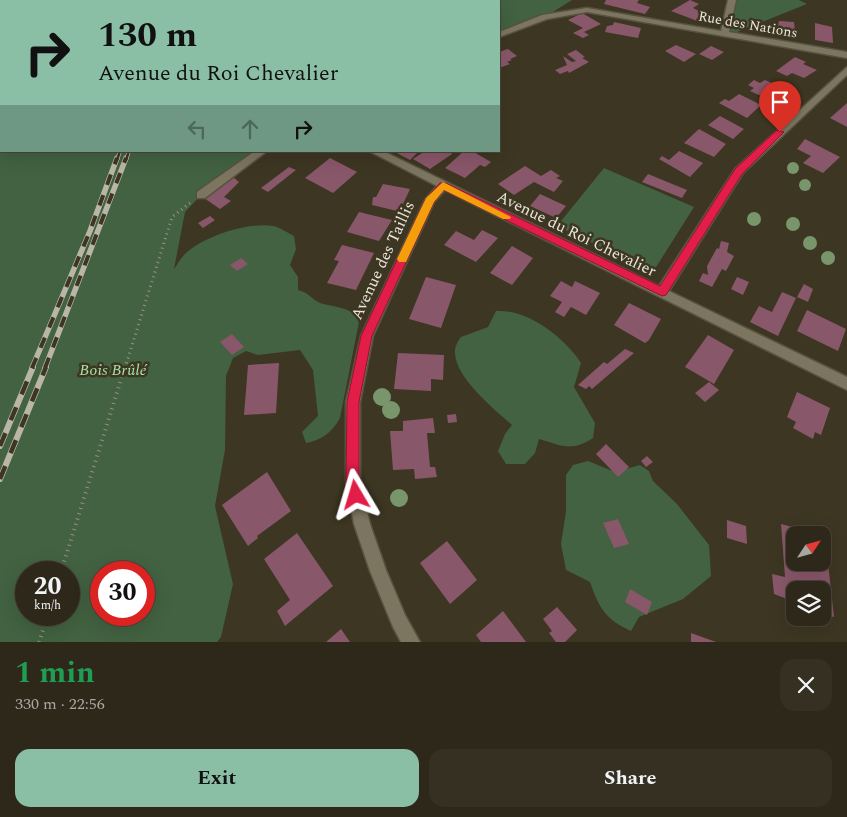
<!DOCTYPE html>
<meta charset="utf-8">
<style>
:root{--surface:#2e281a;--page:#363023;--text:#f1f3f6;--muted:#a7a6a2;--line:#494439;--accent:#8abfa5}
body{margin:0;font-family:Spectral,serif;background:var(--page);color:var(--text);height:100vh;display:flex;flex-direction:column;font-size:19px;white-space:nowrap}
*{box-sizing:border-box;margin:0}
p{font-size:16px;color:var(--muted)}
.icon{flex:none;width:28px;height:28px;fill:none;stroke:currentColor;stroke-width:2;stroke-linecap:round;stroke-linejoin:round}
.map{position:relative;height:642px;overflow:hidden}
.sheet{display:flex;flex-direction:column;background:var(--surface);flex:1}
.sheet>*{flex:none}
.banner{position:absolute;left:0px;top:0px;width:500px;height:152px;box-shadow:0 5px 20px #0002,0 0 0 1px var(--line);background:#8abfa5;color:#111;overflow:hidden}
.needle{width:32px;rotate:54deg}
.tools{position:absolute;left:786px;top:526px;display:grid;gap:10px}
.tools a{display:grid;place-items:center;width:45px;height:45px;border-radius:10px;background:var(--surface);box-shadow:0 5px 20px #0002,0 0 0 1px var(--line);font-size:25px}
.speed{position:absolute;left:15px;top:561px;display:flex;gap:10px;font-size:25px;font-weight:700;text-align:center}
.speed>*{display:grid;place-content:center;width:65px;height:65px;border-radius:50%;background:var(--surface);box-shadow:0 5px 20px #0002,0 0 0 1px var(--line);line-height:1}
.speed small{font-size:12px;font-weight:400}
.speed .limit{border:8px solid #d22;background:#fff;color:#111}
.pin{position:absolute;display:grid;place-items:center;width:42px;height:42px;color:#fff;margin:-51px -21px;border-radius:50% 50% 50% 0;rotate:-45deg;box-shadow:0 0 5px #0007}
.pin .icon{rotate:45deg}
.me{position:absolute;width:55px;margin:-28px;rotate:353deg;stroke-linejoin:round;filter:drop-shadow(0 0 4px #0008)}
.turn{display:flex;align-items:center;gap:18px;height:105px;padding:0 15px;font-size:22px}
.turn .icon{width:65px;height:65px;stroke-width:2.5}
.turn b{display:block;font-size:35px;line-height:42px}
.lanes{display:flex;align-items:center;height:48px;padding:0 15px;background:#0003;justify-content:center;gap:25px;direction:ltr}
.lanes .off{opacity:.35}
.round{display:grid;place-items:center;flex:none;width:52px;height:52px;border-radius:15px;background:var(--page)}
.summary{display:flex;align-items:center;justify-content:space-between;height:85px;padding:0 15px}
h1{font-size:30px;font-weight:700;line-height:38px;color:#1e9e55}
.action{display:flex;gap:10px;margin-top:auto;padding:10px 15px}
.action a{flex:1;height:58px;border-radius:15px;background:var(--accent);color:#111;font-size:20px;font-weight:700;line-height:58px;text-align:center}
.action a+a{background:var(--page);color:var(--text)}
.map>svg:first-child{display:block}
</style>
<div class="map">
<svg width="847" height="642" viewBox="0 0 847 642">
<rect width="100%" height="100%" fill="#3d3622"/>
<path fill="#426241" fill-rule="evenodd" d="M0 0H572L545 17 499 35V1H1V151H262L201 195 185 212 174 269C179 262 183 254 191 249 210 235 249 222 273 226 279 227 288 233 294 236L296 249 290 265 298 277V290C309 293 311 298 318 302 331 308 353 305 359 322L340 418C332 433 321 440 306 443L302 432 318 416 313 370 300 350 258 355 246 351 233 358 226 376 225 450 215 506 233 584 221 637 217 642H0ZM26 572H69V615H26ZM101 572H144V615H101Z
M732 0H799L807 4 732 34 725 33Z
M604 168 694 207 653 272 557 226Z
M496 311C528 309 565 338 581 363L574 387 595 423 593 438C571 452 563 446 539 439L535 453 525 464H506L498 451 505 434 512 425C494 409 454 377 455 351 455 346 458 341 461 337L488 327Z
M588 461 615 472 640 465 649 471 653 481 677 504 709 545 711 576 683 599 639 617 631 631C605 619 599 608 590 582L566 570 561 544 566 511V475L573 465Z"/>
<path fill="#89576a" d="M606 0H639L637 3 650 7 645 14 604 4Z
M690 0 699 4 693 8 708 15 700 22 671 11Z
M582 13 601 24 584 32 589 35 583 38 573 33 583 28 568 20Z
M779 21 794 22 795 31 786 29 785 36 764 32 765 27 778 26Z
M614 22 641 28 638 38 605 32 607 26 613 25Z
M815 23 832 27 833 43 815 40Z
M676 45 696 54 684 62 665 51Z
M711 46 724 52 712 60 699 54Z
M508 49 517 56 510 59 512 60 507 62 510 64 502 67 499 66V52Z
M576 50 585 57 582 58 589 62 569 73 568 71 560 74 555 70 567 65 563 56 572 62 576 61 567 54Z
M795 57 806 62 803 64 817 70 804 78 792 73 787 76 776 71Z
M754 80 760 83 765 80 790 91 778 101 771 97 768 99 750 91 754 88 748 85Z
M739 94 761 105 747 118 719 103 725 99 729 101Z
M847 103V127L830 118Z
M720 116 744 129 733 139 708 125Z
M699 129 726 144 714 157 684 143Z
M805 139 840 157 823 173 803 163 811 156 797 149Z
M393 151H419L410 160Z
M425 151H450L452 154 430 169 413 159Z
M464 151H472L491 162 485 167 480 165 465 178 445 168Z
M679 151 703 163 690 177 659 159 662 156 669 160Z
M330 158 357 172 333 193 305 178Z
M525 166 541 176 551 170 560 176 556 178 563 181 554 192 534 182 514 195 498 184Z
M289 167 296 170 268 192 261 188Z
M648 174 687 190 682 198 642 182Z
M233 177 239 182 224 197 231 201 220 209 204 198Z
M383 184 410 189 403 204 401 203 397 211 372 205 373 197H376Z
M540 194 566 206 556 218 530 206Z
M359 212 392 220 379 241 347 232Z
M210 216 215 220 203 228 198 223Z
M482 230 498 238 476 262 444 245 456 231 474 240Z
M721 241 729 243 727 252 734 256 726 271 722 269 712 287 699 281 703 273 708 275 707 266 717 248 719 249Z
M342 245 374 253 356 290 327 283 339 261 334 260Z
M512 246 533 258 512 285 490 273Z
M241 258 248 264 237 271 230 265Z
M426 277 456 285 441 328 409 319Z
M737 277 749 282 743 295 731 289Z
M561 281 572 287 575 281 600 293 586 315 571 307 564 317 555 312 562 302 550 296Z
M804 284 813 289 808 302 797 297Z
M782 292 796 298 778 336 750 322 759 306 772 312Z
M629 303 661 319 649 340 645 343 614 325Z
M807 310 846 329 838 351 797 331Z
M232 334 244 347 232 355 220 342Z
M708 335 734 350 714 384 685 367Z
M625 349 634 353 592 389 589 386 586 389 578 385 604 362 607 364Z
M398 353 444 355 443 380 431 379V391L394 389Z
M279 363 276 413 244 415 248 365Z
M709 382 719 390 705 402 695 393Z
M797 392 830 408 821 435 815 432 813 439 793 428 796 422 787 417Z
M456 414 457 422 448 423 447 415Z
M433 418 435 433H427L430 467H435L437 477 415 479 414 469 393 470 390 431H403V421Z
M606 444 629 467 618 477 596 454Z
M647 456 653 462 646 467 641 461Z
M267 472 291 511 257 536 258 538 248 546 222 505Z
M618 519 629 544 614 548 603 523Z
M727 520 746 526 747 544 727 538Z
M781 524 819 534 795 535V562H822V535L825 536 834 617 822 614V590H795V602L774 594 772 574 785 577Z
M297 533 333 586 285 626 277 611 290 600 264 559Z
M447 541 477 580 450 604 420 563Z
M630 589 652 602 647 615 625 602Z
M557 607 577 630 565 642H556L549 633 552 631 543 619Z
M503 611 526 642H481L476 635Z
M341 629 350 642H326Z
M691 633 716 642H691Z"/>
<g fill="none" stroke-linecap="round" stroke-linejoin="round">
<defs>
<path id="street" d="M728 0H736L729 32 847 52V58L587 12 547 19 499 37V32L542 15 587 8 721 31Z
M847 67V75L743 173 669 291 847 377V390L445 190 434 202 373 336 360 402V481L370 524 386 570 405 615 420 642H401L393 627 370 571 354 524 346 481V402L361 336 425 200 437 186 369 151H383L659 286 735 169Z
M255 151H267L205 198H197V192Z"/>
</defs>
<use href="#street" stroke="#575240" stroke-width="3"/>
<path stroke="#999484" stroke-width="3" stroke-dasharray="1 4" stroke-linecap="butt" d="M125 368 172 217 190 203"/>
<path stroke="#999484" stroke-width="4" stroke-dasharray="1 4.5" stroke-linecap="butt" d="M61 572 125 367
M39 642 48 615"/>
<use href="#street" fill="#7c755f" fill-rule="evenodd"/>
<defs>
<path id="rail-far2" d="M117 160 120 151
M126 160 129 151"/>
<path id="rail-far1" d="M32 368 90 231 117 158
M45 368 126 158"/>
<path id="rail" d="M0 446 33 367
M0 479 46 367"/>
</defs>
<use href="#rail-far2" stroke="#bab6a7" stroke-width="4"/>
<use href="#rail-far1" stroke="#bab6a7" stroke-width="5.5"/>
<use href="#rail" stroke="#bab6a7" stroke-width="6"/>
<use href="#rail-far2" stroke="#3d3622" stroke-width="2.5" stroke-dasharray="8" stroke-linecap="butt"/>
<use href="#rail-far1" stroke="#3d3622" stroke-width="4" stroke-dasharray="11" stroke-linecap="butt"/>
<use href="#rail" stroke="#3d3622" stroke-width="4.5" stroke-dasharray="14" stroke-linecap="butt"/>
</g>
<g fill="#78956b">
<circle cx="793" cy="168" r="6"/>
<circle cx="805" cy="185" r="6"/>
<circle cx="754" cy="219" r="7"/>
<circle cx="793" cy="224" r="7"/>
<circle cx="810" cy="243" r="7"/>
<circle cx="828" cy="258" r="7"/>
<circle cx="382" cy="397" r="9"/>
<circle cx="391" cy="410" r="9"/>
<circle cx="399" cy="498" r="9"/>
</g>
<path fill="#e11d48" stroke="#92132f" d="M777 130 784 132 742 174 666 295 662 296 444 190 434 202 372 336 359 402V481L363 495 361 500 356 502 351 500 346 481 347 402 361 336 425 200 440 183H446L660 286 735 169Z"/>
<path fill="#f59e0b" d="M443 182 511 217 510 219H503L444 190 434 202 406 262H399L397 259 426 198Z"/>
<g text-anchor="middle" stroke-width="5" stroke-linejoin="round" paint-order="stroke">
<g font-size="14" fill="#e9e5d9" stroke="#3d3622">
<text transform="translate(748 24) rotate(10)" y="5">Rue des Nations</text>
</g>
<g font-size="16" fill="#e9e5d9" stroke="#3d3622">
<text transform="translate(577 233) rotate(26)" y="6">Avenue du Roi Chevalier</text>
<text transform="translate(382 260) rotate(-65)" y="6">Avenue des Taillis</text>
</g>
<g font-size="16" font-style="italic" fill="#a8e2a6" stroke="#3d3622">
<text x="113" y="375">Bois Brûlé</text>
</g>
</g>
</svg>
<div class="tools">
<a><svg class="needle" viewBox="-14 -14 28 28"><path d="M0-13l5 13h-10z" fill="#e53935"/><path d="M0 13l5-13h-10z" fill="#a7a6a2"/></svg></a>
<a><svg class="icon" aria-label="layers" viewBox="0 0 24 24"><path d="M12 4l9 5-9 5-9-5zM3 14l9 5 9-5"/></svg></a>
</div>
<div class="speed"><div>20<small>km/h</small></div><div class="limit">30</div></div>
<div class="pin" style="left:780px;top:132px;background:#d93025"><svg class="icon" aria-label="arrive" viewBox="0 0 24 24"><path d="M6 21V4h12l-3 4 3 4H6"/></svg></div>
<svg class="me" style="left:356px;top:495px" viewBox="-20 -20 40 40"><path d="M0-17L14 15 0 8-14 15z" fill="#e11d48" stroke="#fff" stroke-width="4"/></svg>
<div class="banner">
<div class="turn"><svg class="icon" aria-label="right" viewBox="0 0 24 24"><path d="M7 20v-9h11M14 6l5 5-5 5"/></svg><div><b>130 m</b>Avenue du Roi Chevalier</div></div>
<div class="lanes"><svg class="icon off" aria-label="left" viewBox="0 0 24 24"><path d="M17 20v-9H6M10 6l-5 5 5 5"/></svg><svg class="icon off" aria-label="ahead" viewBox="0 0 24 24"><path d="M12 20V5M6 11l6-6 6 6"/></svg><svg class="icon" aria-label="right" viewBox="0 0 24 24"><path d="M7 20v-9h11M14 6l5 5-5 5"/></svg></div>
</div>
</div>
<section class="sheet">
<div class="summary"><div><h1>1 min</h1><p>330 m · 22:56</p></div><a class="round"><svg class="icon" aria-label="close" viewBox="0 0 24 24"><path d="M6 6l12 12M18 6L6 18"/></svg></a></div>
<div class="action"><a>Exit</a><a>Share</a></div>
</section>
